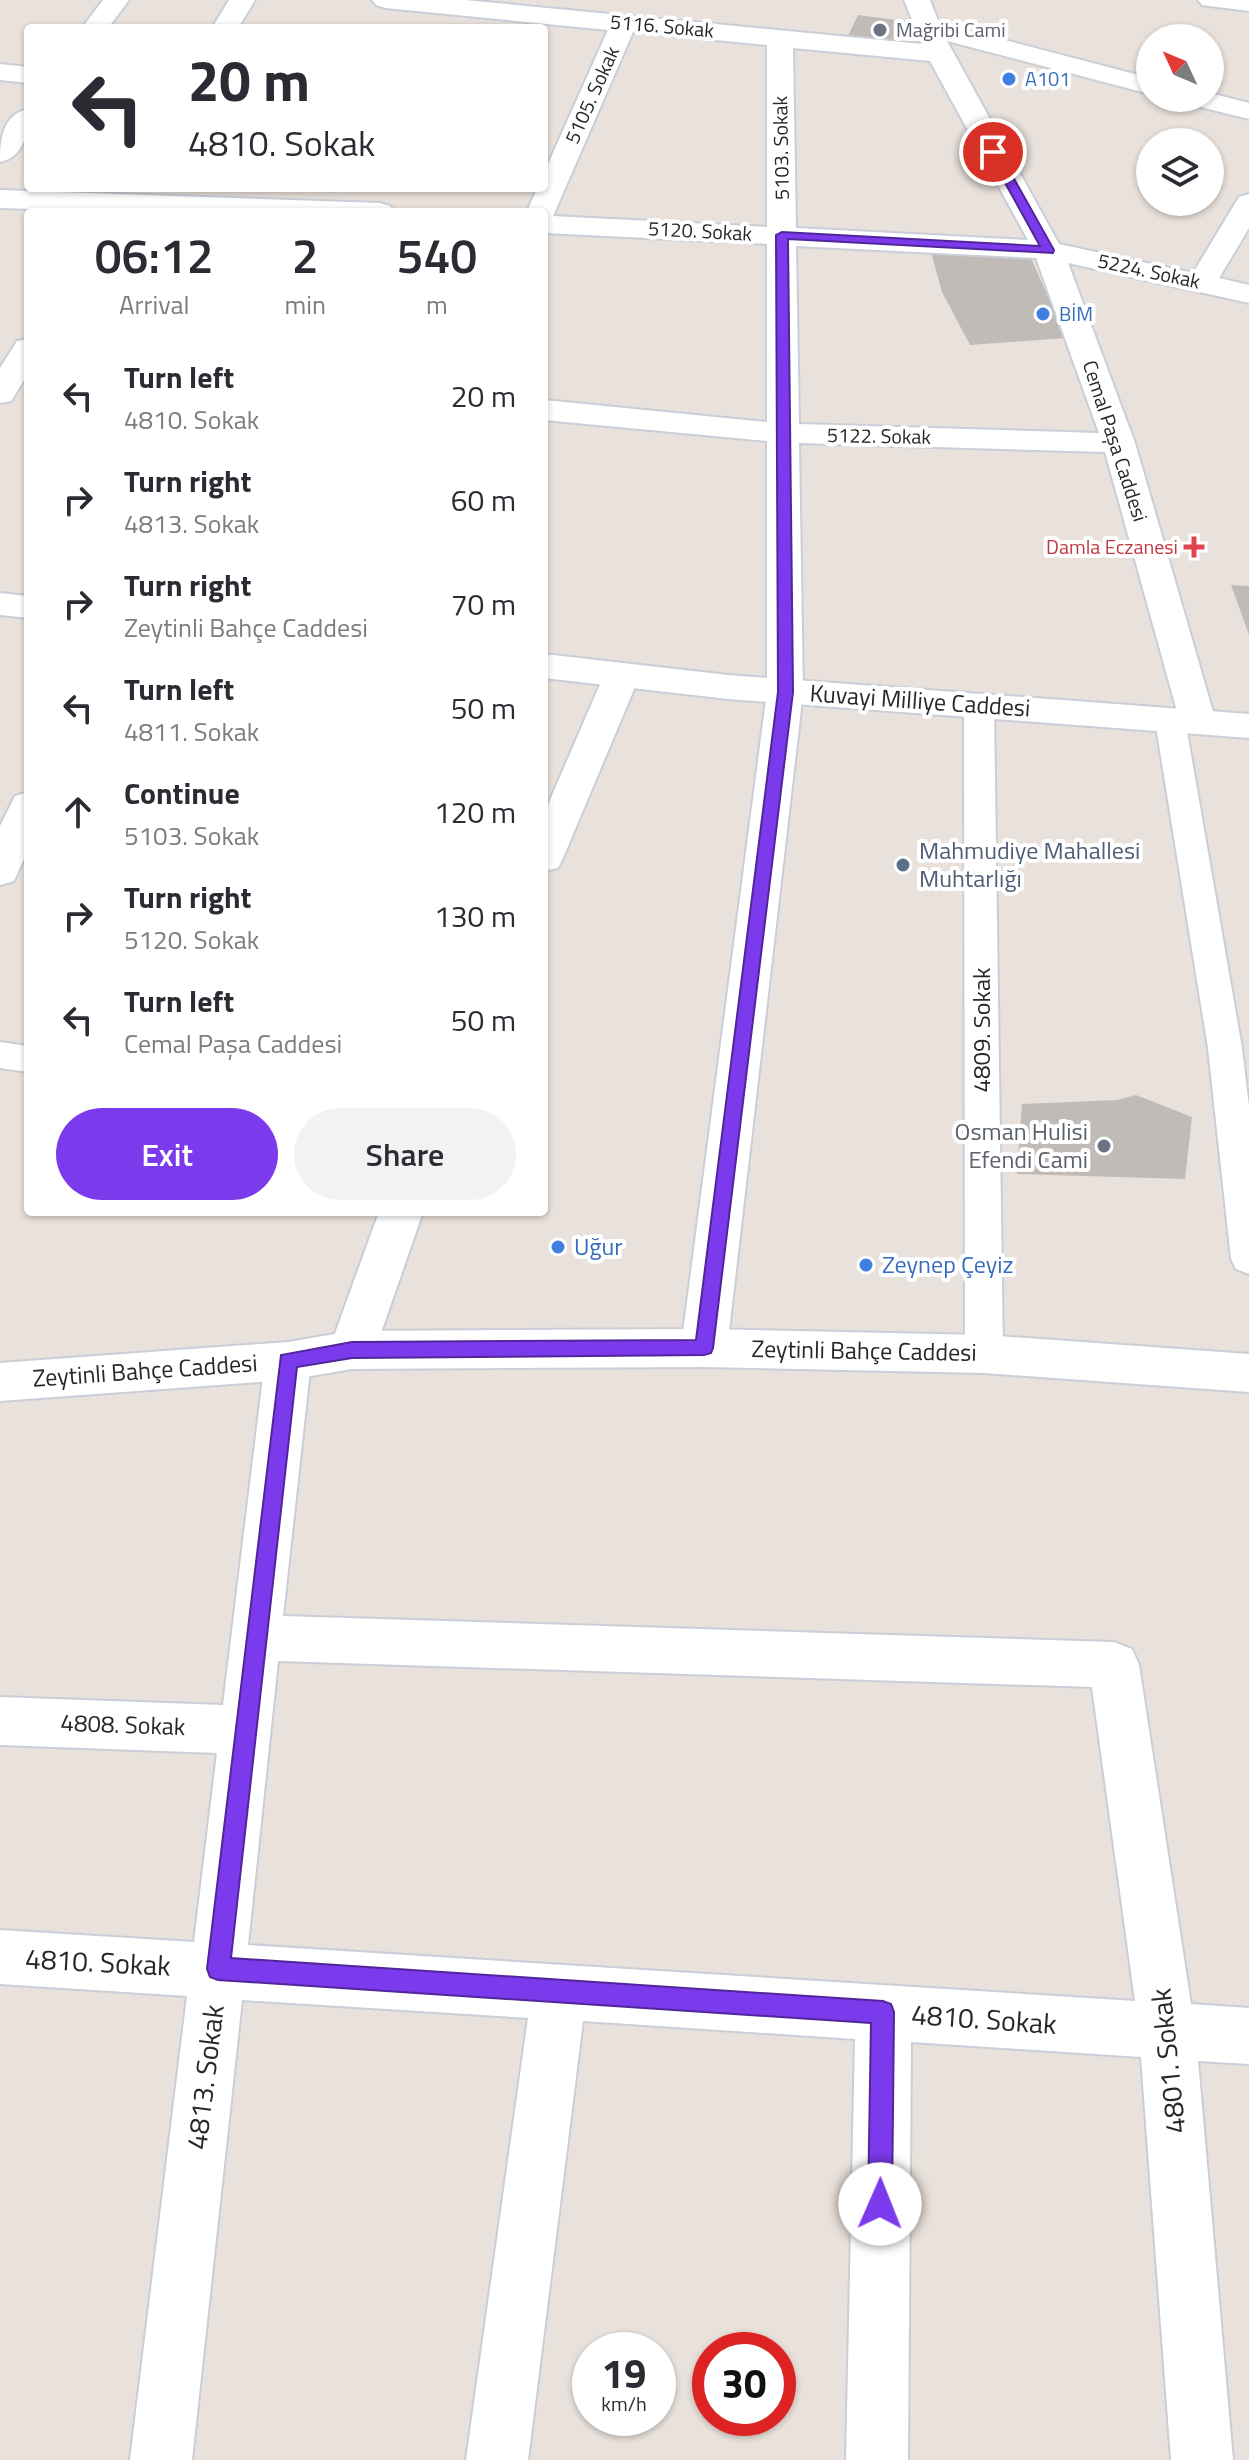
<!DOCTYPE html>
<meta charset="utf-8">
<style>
:root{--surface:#fff;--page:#f2f2f3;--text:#2b2b33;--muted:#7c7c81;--accent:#7c3aed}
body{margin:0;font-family:"Titillium Web",sans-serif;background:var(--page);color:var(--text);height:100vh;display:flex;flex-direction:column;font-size:30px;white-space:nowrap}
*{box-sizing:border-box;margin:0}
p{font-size:26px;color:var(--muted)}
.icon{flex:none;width:44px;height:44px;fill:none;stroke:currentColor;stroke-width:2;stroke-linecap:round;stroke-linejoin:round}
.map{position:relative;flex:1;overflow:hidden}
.sheet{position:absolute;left:24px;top:208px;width:524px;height:1008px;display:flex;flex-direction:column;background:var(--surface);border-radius:8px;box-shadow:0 2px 6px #0004}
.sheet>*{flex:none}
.top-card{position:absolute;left:24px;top:24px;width:524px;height:168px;border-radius:8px;box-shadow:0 2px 6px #0004;background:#fff;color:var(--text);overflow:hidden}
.needle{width:52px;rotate:314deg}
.tools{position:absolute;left:1136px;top:24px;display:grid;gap:16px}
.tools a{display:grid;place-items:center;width:88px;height:88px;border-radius:50%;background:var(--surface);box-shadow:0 2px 6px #0004;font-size:40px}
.speed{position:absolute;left:572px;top:2332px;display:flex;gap:16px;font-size:40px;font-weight:700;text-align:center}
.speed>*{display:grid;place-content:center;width:104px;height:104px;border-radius:50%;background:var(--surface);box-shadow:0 2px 6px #0004;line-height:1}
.speed small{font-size:20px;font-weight:400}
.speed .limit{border:12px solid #d22;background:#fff;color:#111}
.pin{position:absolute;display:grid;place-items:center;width:68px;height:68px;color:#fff;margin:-34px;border:4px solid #fff;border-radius:50%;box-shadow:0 2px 8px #0007}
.me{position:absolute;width:88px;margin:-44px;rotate:1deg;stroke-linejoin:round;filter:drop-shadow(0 0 6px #0008)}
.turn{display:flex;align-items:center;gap:28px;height:168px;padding:0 32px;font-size:36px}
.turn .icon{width:104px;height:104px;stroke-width:2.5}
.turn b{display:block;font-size:56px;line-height:68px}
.eta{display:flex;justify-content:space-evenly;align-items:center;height:136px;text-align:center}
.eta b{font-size:48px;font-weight:600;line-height:56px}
.action{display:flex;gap:16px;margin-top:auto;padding:16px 32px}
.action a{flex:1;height:92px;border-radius:48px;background:var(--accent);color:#fff;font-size:32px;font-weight:600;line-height:92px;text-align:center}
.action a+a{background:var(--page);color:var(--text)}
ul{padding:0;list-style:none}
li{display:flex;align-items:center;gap:24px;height:104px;padding:0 32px}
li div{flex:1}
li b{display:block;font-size:30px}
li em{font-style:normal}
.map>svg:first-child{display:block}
</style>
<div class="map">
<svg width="1249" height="2460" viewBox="0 0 1249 2460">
<rect width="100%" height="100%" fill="#e9e1db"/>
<path fill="#c1bbb7" d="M858 15 912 22 902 45 847 38Z
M931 252 1031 258 1066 338 970 345 942 292Z
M1231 585 1249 586V635Z
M1136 1095 1192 1117 1185 1179 1017 1174 1022 1104 1117 1100Z"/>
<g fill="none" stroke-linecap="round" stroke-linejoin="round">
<defs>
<path id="pedestrian" d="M979 696 989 699 994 706 1003 1354 997 1365 984 1370 971 1365 965 1354 964 706 969 699Z
M1170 710 1181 713 1185 720 1242 1048 1249 1107V1274L1236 1269 1231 1259 1208 1048 1155 720 1159 713Z
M0 1042 28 1046V1072L0 1068Z"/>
<path id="minor" d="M103 0H129L108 28H82Z
M229 0H255L238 28H212Z
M372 0H465L922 44 904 0H930L939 23 1150 78V94L947 41 1059 244 1193 273 1239 197 1249 194V228L1219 278 1249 285V303L1068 263 1135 443 1216 722 1211 731 1198 734 1185 731 1180 722 1105 452 799 443 803 692 727 1348 720 1361 704 1367 688 1361 681 1348 767 692V441L544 420V400L767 422V244L544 233V212H527L537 188H544V173L608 30 385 8 376 5ZM633 32 767 45V227L553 216ZM793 48 930 61 1028 240 796 228ZM796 246 1036 258 1099 433 799 424Z
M1198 0H1249V11L1202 5Z
M0 64 28 67V83L0 80Z
M1210 93 1249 103V119L1188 104 1184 98H1210Z
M28 109C28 131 26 156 0 162 0 140 2 115 28 109Z
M0 190 380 203 390 206 394 212H127L0 208Z
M28 339V374L11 401 0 403V368L17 341Z
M622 663 635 667 640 675 563 858 558 868 544 871V814L604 675 609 667Z
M28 792V850L14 881 0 885V826L15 796Z
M379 1212H423L375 1350 368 1363 352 1369 336 1363 329 1350Z
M288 1342 304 1347 311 1361 283 1616 1114 1642 1132 1649 1139 1665 1191 2004 1249 2008V2064L1198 2061 1233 2460H1171L1141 2057 911 2042 908 2460H846L855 2039 583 2021 528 2460H466L528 2018 242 2000 192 2460H130L187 1996 0 1984V1930L194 1942 217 1753 0 1745V1697L223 1705 265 1361 272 1347ZM278 1661 1092 1687 1135 2001 248 1945Z"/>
<path id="tertiary" d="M0 593 28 596V618L0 615Z
M544 654 728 675 1249 714V738L728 699 544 678Z
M704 1329 984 1335 1249 1354V1392L984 1373 704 1367 352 1369 288 1380 0 1401V1363L288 1342 352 1331Z"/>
</defs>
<use href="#pedestrian" stroke="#c9ced8" stroke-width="4"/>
<use href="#minor" stroke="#c9ced8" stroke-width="4"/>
<use href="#tertiary" stroke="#c9ced8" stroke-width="4"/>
<use href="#pedestrian" fill="#fff" fill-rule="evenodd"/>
<use href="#minor" fill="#fff" fill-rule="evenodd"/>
<use href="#tertiary" fill="#fff" fill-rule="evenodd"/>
</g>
<path fill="#7c3aed" stroke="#51269a" stroke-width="2" d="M993 149 999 152 1054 250 1053 253 788 239 793 692 713 1348 711 1353 704 1355 352 1358 297 1367 231 1958 883 2001 891 2004 894 2012 892 2204 889 2213 880 2216 872 2213 868 2204 871 2023 218 1980 210 1977 207 1969 281 1355 352 1342 696 1340 778 692 776 235 782 232 1040 246 988 152Z"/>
<g fill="#6b7280" stroke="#fff" stroke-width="3">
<circle cx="880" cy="30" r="8"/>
<circle cx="1104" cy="1146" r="8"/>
</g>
<g fill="#3f7fe0" stroke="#fff" stroke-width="3">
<circle cx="1009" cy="79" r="8"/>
<circle cx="1043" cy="314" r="8"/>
<circle cx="558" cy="1247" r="8"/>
<circle cx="866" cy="1265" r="8"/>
</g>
<path fill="#e0444e" stroke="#fff" stroke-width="3" d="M1190 535h8v8h8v8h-8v8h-8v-8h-8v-8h8z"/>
<circle fill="#5c6f8a" stroke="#fff" stroke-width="3" cx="903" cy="865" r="8"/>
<g text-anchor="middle" stroke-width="8" stroke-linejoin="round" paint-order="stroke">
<g font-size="20" fill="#282828" stroke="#fff">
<text transform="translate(662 26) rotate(5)" y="7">5116. Sokak</text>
<text transform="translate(592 95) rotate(-66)" y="7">5105. Sokak</text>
<text transform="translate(781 148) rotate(-91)" y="7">5103. Sokak</text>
<text transform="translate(700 231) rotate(3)" y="7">5120. Sokak</text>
<text transform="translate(1149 271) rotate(12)" y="7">5224. Sokak</text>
<text transform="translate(879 436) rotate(1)" y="7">5122. Sokak</text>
<text transform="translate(1115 441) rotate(72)" y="7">Cemal Paşa Caddesi</text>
</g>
<g font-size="20" fill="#5b616d" stroke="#fff" text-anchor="start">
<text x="896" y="37">Mağribi Cami</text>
</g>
<g font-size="20" fill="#366cbe" stroke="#fff" text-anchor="start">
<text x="1025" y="86">A101</text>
<text x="1059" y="321">BİM</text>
</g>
<g font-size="20" fill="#be3a42" stroke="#fff" text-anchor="end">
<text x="1178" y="554">Damla Eczanesi</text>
</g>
<g font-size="24" fill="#282828" stroke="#fff">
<text transform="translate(920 701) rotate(4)" y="8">Kuvayi Milliye Caddesi</text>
<text transform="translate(982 1030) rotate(-90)" y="8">4809. Sokak</text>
<text transform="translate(864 1351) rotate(1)" y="8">Zeytinli Bahçe Caddesi</text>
<text transform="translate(145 1371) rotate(-4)" y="8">Zeytinli Bahçe Caddesi</text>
<text transform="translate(123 1725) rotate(2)" y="8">4808. Sokak</text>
</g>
<g font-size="24" fill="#4e5e75" stroke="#fff" text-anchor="start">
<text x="919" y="859">Mahmudiye Mahallesi<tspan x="919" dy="28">Muhtarlığı</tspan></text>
</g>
<g font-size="24" fill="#5b616d" stroke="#fff" text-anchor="end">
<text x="1088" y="1140">Osman Hulisi<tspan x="1088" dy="28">Efendi Cami</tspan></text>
</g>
<g font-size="24" fill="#366cbe" stroke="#fff" text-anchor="start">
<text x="574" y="1255">Uğur</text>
<text x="882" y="1273">Zeynep Çeyiz</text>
</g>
<g font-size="28" fill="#282828" stroke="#fff">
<text transform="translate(98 1962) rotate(3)" y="10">4810. Sokak</text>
<text transform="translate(984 2019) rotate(4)" y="10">4810. Sokak</text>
<text transform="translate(1168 2061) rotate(-96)" y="10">4801. Sokak</text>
<text transform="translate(205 2077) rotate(-83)" y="10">4813. Sokak</text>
</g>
</g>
</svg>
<div class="tools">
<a><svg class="needle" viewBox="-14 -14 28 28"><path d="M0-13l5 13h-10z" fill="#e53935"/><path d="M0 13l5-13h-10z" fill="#7c7c81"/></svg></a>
<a><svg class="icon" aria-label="layers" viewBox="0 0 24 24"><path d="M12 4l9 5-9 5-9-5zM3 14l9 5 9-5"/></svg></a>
</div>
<div class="speed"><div>19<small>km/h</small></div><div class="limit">30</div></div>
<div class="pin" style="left:993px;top:152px;background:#d93025"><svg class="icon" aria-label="arrive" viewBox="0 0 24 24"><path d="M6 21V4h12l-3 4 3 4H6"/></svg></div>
<svg class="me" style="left:880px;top:2204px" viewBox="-20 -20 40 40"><circle r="19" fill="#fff"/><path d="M0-13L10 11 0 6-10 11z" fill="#7c3aed"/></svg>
<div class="top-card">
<div class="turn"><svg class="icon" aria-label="left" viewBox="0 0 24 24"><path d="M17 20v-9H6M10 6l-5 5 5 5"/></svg><div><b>20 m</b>4810. Sokak</div></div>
</div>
<section class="sheet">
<div class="eta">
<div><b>06:12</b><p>Arrival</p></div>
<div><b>2</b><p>min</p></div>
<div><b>540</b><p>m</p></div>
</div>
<ul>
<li><svg class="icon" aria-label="left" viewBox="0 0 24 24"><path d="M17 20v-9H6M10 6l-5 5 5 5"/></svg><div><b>Turn left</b><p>4810. Sokak</p></div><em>20 m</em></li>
<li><svg class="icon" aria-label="right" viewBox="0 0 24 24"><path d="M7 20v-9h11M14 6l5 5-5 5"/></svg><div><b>Turn right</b><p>4813. Sokak</p></div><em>60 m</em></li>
<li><svg class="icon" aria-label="right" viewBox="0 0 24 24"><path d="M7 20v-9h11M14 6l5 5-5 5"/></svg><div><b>Turn right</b><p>Zeytinli Bahçe Caddesi</p></div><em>70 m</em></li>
<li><svg class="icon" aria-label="left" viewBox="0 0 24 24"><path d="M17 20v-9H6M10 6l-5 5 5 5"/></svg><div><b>Turn left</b><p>4811. Sokak</p></div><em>50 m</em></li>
<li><svg class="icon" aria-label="ahead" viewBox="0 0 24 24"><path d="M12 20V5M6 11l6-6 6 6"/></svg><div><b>Continue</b><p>5103. Sokak</p></div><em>120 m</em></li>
<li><svg class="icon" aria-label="right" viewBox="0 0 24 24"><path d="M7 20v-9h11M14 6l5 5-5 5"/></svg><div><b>Turn right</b><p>5120. Sokak</p></div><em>130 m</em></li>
<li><svg class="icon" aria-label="left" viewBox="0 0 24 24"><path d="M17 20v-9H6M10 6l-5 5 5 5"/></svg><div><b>Turn left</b><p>Cemal Paşa Caddesi</p></div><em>50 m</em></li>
</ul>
<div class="action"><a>Exit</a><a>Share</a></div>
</section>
</div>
